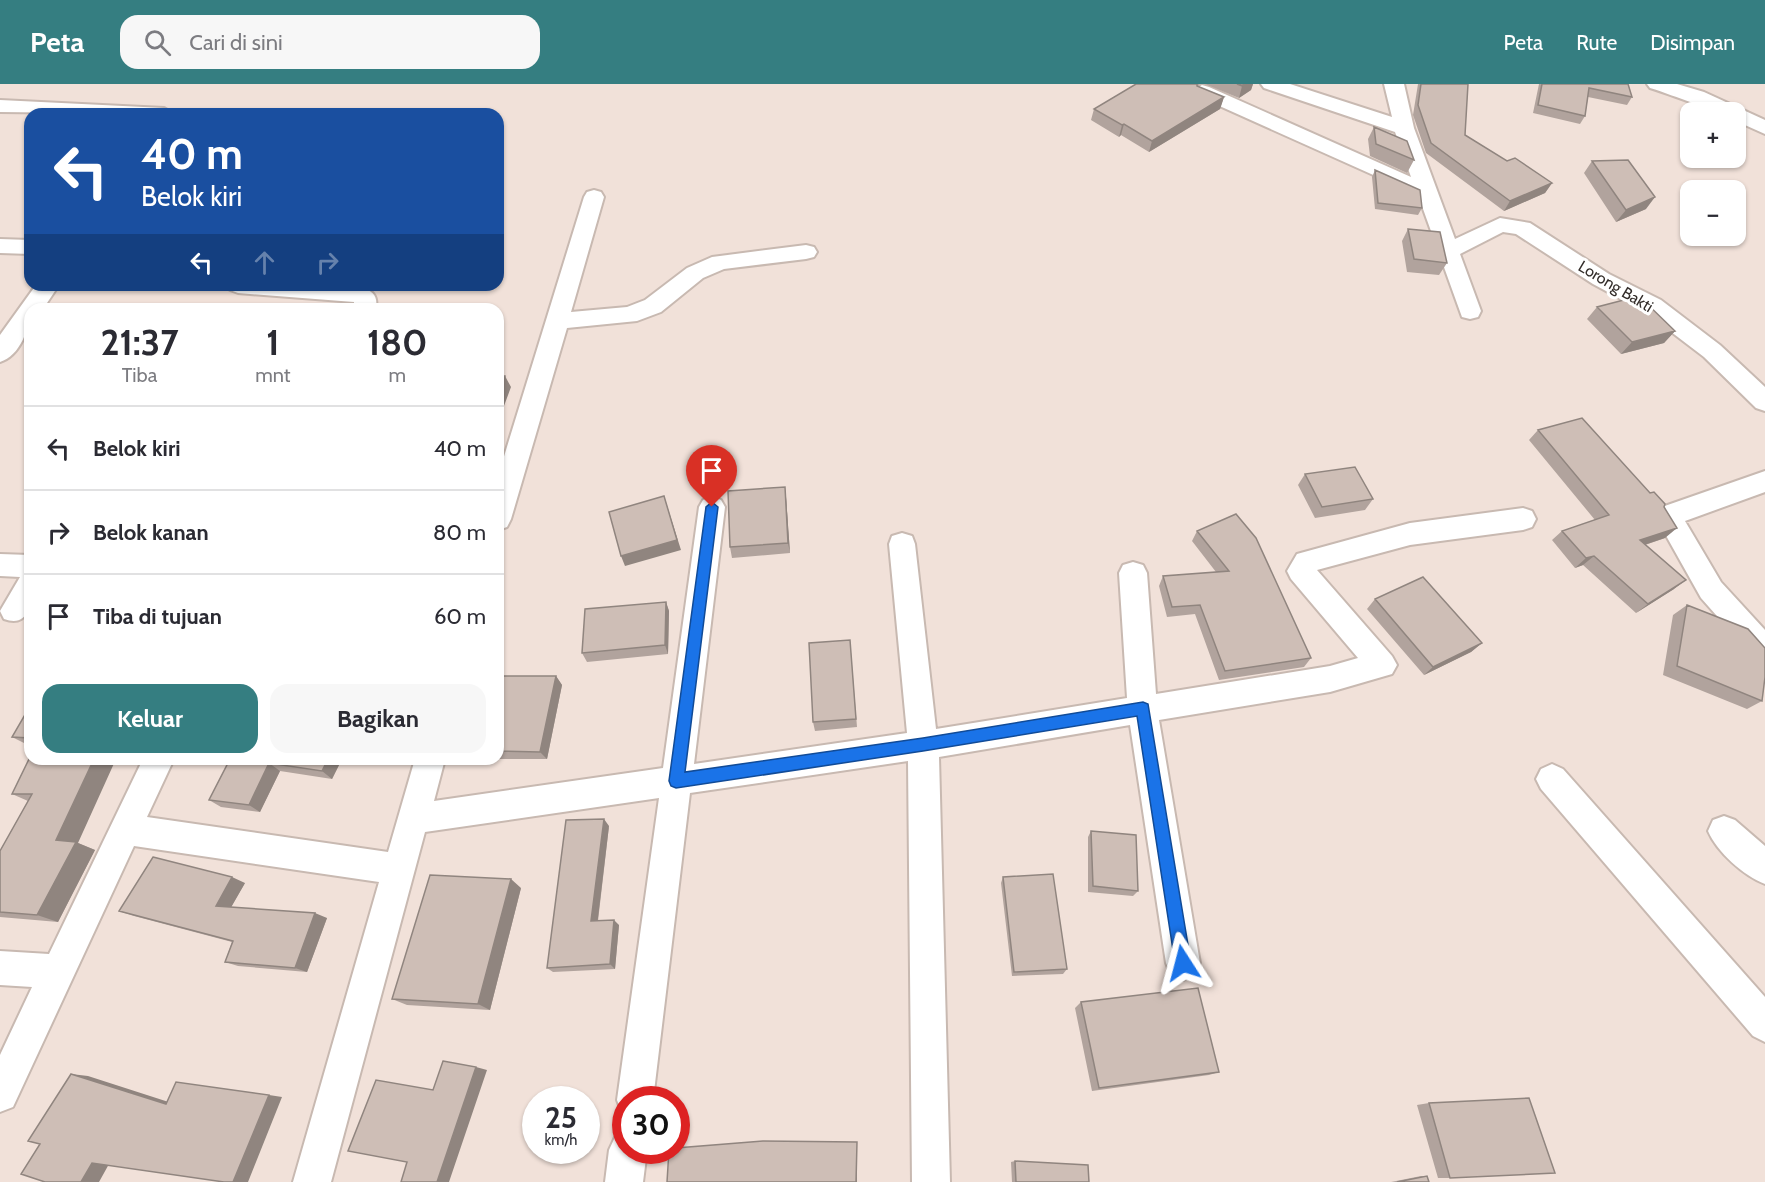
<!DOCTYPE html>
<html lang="id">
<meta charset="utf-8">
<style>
:root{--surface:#fff;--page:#f7f7f7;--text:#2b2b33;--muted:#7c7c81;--line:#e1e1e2;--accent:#357e81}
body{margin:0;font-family:Cabin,sans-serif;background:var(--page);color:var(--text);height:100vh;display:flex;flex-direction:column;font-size:22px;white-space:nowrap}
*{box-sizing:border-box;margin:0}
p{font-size:20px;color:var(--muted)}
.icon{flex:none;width:33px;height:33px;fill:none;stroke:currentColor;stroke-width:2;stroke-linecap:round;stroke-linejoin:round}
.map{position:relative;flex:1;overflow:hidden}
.side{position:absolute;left:24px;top:219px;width:480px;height:462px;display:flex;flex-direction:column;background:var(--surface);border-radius:18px;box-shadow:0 2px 4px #0004}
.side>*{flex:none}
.top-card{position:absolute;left:24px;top:24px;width:480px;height:183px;border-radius:18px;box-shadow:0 2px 4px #0004;background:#1a4fa0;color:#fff;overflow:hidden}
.controls{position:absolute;left:1680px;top:18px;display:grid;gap:12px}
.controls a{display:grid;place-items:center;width:66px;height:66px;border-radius:12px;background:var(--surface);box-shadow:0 2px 4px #0004;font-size:30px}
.speed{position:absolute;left:522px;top:1002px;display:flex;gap:12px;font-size:30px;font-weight:700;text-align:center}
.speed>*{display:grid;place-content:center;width:78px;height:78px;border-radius:50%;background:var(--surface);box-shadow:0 2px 4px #0004;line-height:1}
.speed small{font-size:15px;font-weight:400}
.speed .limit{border:9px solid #d22;background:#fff;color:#111}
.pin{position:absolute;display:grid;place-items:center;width:51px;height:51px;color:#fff;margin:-62px -26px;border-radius:50% 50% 50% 0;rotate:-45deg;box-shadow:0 0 6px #0007}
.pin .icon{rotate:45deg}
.me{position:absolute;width:66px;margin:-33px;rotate:351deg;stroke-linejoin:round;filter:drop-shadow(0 0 4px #0008)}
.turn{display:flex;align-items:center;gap:21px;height:126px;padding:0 18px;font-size:27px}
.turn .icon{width:78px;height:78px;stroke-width:2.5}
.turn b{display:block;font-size:42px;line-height:51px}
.lanes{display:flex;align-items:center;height:57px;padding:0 18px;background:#0003;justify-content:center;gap:30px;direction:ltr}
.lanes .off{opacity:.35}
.eta{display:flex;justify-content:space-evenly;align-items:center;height:102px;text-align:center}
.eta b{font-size:36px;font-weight:700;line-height:42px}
.action{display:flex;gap:12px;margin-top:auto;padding:12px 18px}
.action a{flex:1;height:69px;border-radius:18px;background:var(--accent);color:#fff;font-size:24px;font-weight:700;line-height:69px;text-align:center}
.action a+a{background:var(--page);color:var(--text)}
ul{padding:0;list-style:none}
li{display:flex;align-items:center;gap:18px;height:84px;padding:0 18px;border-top:2px solid var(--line)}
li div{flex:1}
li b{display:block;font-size:22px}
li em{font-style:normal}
header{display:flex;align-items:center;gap:36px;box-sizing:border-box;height:84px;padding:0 30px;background:var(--accent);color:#fff}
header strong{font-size:28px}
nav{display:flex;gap:33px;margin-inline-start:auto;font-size:21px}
.search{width:420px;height:54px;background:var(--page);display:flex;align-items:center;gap:15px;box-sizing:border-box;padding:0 21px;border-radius:18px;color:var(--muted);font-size:22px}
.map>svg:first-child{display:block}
</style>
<header>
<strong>Peta</strong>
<div class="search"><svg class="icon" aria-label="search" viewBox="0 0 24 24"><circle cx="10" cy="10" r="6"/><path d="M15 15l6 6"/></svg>Cari di sini</div>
<nav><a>Peta</a><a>Rute</a><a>Disimpan</a></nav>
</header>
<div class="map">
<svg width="1765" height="1098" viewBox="0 0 1765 1098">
<rect width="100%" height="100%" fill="#f1e1d9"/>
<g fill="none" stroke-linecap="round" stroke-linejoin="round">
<defs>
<path id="minor" d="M1261 0H1290L1392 33 1384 0H1404L1414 44 1455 155 1500 134 1530 139 1609 190 1661 216 1720 261 1765 303V327L1756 324 1704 273 1645 228 1593 200 1516 150 1503 148 1460 170 1481 227 1478 233 1470 235 1462 233 1418 111 1195 11 1192 7 1202 1 1209 3 1411 93 1395 48 1264 4Z
M1647 0H1677L1704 8 1765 36V50L1736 37V28C1709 28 1677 12 1650 4Z
M0 16 164 24 174 30 0 28Z
M594 106 601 108 604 113 571 228 627 223 645 216 687 184 712 173 806 161 814 163 817 168 814 173 806 175 724 185 703 194 661 228 637 237 567 244 511 435 507 443 498 446V392L584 113 587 108Z
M0 155 30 156V170L0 169Z
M36 201H59L43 225H30C30 244 20 272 0 278V251Z
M227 201 360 203C373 207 378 211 376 225H354V218L238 209 230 206Z
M1765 387V408L1685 437 1721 498 1765 546V579L1755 575 1701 514 1655 432 1659 424Z
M712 412 721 416 725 423 694 680 907 649 889 460 892 452 902 449 912 452 915 460 936 645 1127 614 1119 489 1123 481 1133 478 1143 481 1147 489 1156 610 1330 582 1358 574 1291 495 1287 487 1297 470 1410 439 1523 424 1532 427 1536 435 1532 443 1523 446 1410 461 1317 486 1392 572 1397 581 1392 590 1330 608 1159 636 1200 879 1195 891 1183 896 1171 891 1166 879 1130 641 939 673 950 1098H912L908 677 690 709 653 1016H626V1030L622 1029 617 1016 659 714 425 748 331 1098H293L379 798 134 762 13 1023 0 1028V971L32 903 0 901V867L49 870 143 675H174L147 733 388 768 415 675H445L434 717 663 684 699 423 703 416Z
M0 470 30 471C30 492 40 548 4 535L0 527 20 493 0 492Z
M1552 680 1563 685 1765 913V958L1753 952 1541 705 1536 695 1541 685Z
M1724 732 1735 736 1765 762V800C1744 792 1717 768 1708 747L1713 736Z
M626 1048V1066H647L643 1098H605L609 1066 615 1053Z"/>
</defs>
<use href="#minor" stroke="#c8b9b1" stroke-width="4"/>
<use href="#minor" fill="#fff" fill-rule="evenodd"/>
</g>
<path fill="#b1a39d" d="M1136 0H1200L1197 2 1224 13 1220 25 1149 68 1121 51 1119 53 1091 36 1094 25Z
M1205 0H1253L1251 6 1239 14Z
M1418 0H1468L1465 51 1507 77 1552 99 1545 109 1504 127 1426 69 1413 31Z
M1539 0H1628L1632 13 1627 21 1588 13 1585 32 1580 40 1533 29Z
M1374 43 1414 76 1407 89 1370 72 1368 55Z
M1592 77 1646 125 1616 138 1584 89Z
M1375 86 1422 124 1418 131 1375 125 1372 93Z
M1408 145 1447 179 1439 191 1407 188 1402 157Z
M1597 223 1675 247 1664 259 1621 270 1587 235Z
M1538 346 1650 409 1664 423 1665 454 1645 461 1674 505 1636 529 1583 481 1575 484 1552 456 1562 447 1595 436 1529 356Z
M1305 390 1373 415 1365 426 1315 434 1298 401Z
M786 413 790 469 732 474 730 463Z
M1197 447 1311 574 1304 583 1219 596 1195 530 1167 533 1159 502 1163 492 1216 488 1192 457Z
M1375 515 1482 559 1471 568 1424 591 1367 525Z
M666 518 669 527 668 570 587 578 582 569Z
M1687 521 1762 617 1747 625 1663 591 1673 531Z
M850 556 857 643 815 647 813 638Z
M556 592 562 601 547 675H490H498V604Z
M30 622V662L12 653Z
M30 673 78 759 95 766 58 838 0 833V767L28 717 12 710Z
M230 675H342L332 695 280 687 260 728 221 723 209 716Z
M609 742 598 837 619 841 615 885 553 888 547 884Z
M1091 747 1138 807 1133 812 1088 808V753Z
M1003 793 1067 885 1063 890 1012 892 1001 799Z
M245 799 231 823 327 834 307 888 238 882 225 878 232 858 134 832 119 827Z
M521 804 490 926 407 921 392 915Z
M1081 918 1219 988 1209 991 1092 1007 1075 924Z
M1429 1019 1450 1094H1438L1417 1021Z
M1015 1077 1089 1098H1012L1011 1078Z
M1421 1092H1427L1429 1098H1391Z"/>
<path fill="#90857f" d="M1246 0H1253L1251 6 1239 14 1242 2Z
M1224 13 1220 25 1149 68 1152 57Z
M1124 40 1121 51 1119 53 1122 41Z
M1552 99 1545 109 1504 127 1510 117Z
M1655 113 1646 125 1616 138 1626 126Z
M1675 247 1664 259 1621 270 1632 258Z
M505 292 511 303 498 338V312Z
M785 403 786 413 790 469 788 459Z
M664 412 681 466 625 482 621 472Z
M1677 444 1665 454 1629 466 1640 456Z
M1594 472 1583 481 1575 484 1586 474Z
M1686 496 1674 505 1636 529 1648 520Z
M666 518 669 527 668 570 665 561Z
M1482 559 1471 568 1424 591 1433 583Z
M556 592 562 601 547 675 540 668Z
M94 675H116L78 759 95 766 58 838 37 831 56 756Z
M328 675H342L332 695 322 687Z
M269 679 280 687 260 728 249 721Z
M604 735 609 742 597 842 591 837Z
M232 793 245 799 229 827 216 822Z
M511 795 521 804 490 926 478 920Z
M315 829 327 834 307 888 295 884Z
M614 836 619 841 615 885 610 880Z
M476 983 487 986 449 1098H437Z
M71 990 88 992 181 1022 166 1020Z
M269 1011 282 1013 248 1098H233Z
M857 1058V1098H856Z
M92 1079 109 1080 99 1098H81Z"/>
<path fill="#cebeb6" stroke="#90857f" stroke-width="1.5" d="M1136 0H1197V2L1224 13 1152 57 1124 40 1122 41 1094 25Z
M1237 0H1246L1242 2Z
M1421 0H1468L1465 51 1507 77 1515 74 1552 99 1510 117 1431 59 1418 21Z
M1542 0H1628L1632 13 1589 4 1585 32 1538 21Z
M1374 43 1407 57 1414 76 1376 60Z
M1628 76 1655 113 1626 126 1592 77Z
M1375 86 1420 106 1422 124 1378 119Z
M1408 145 1440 148 1447 179 1414 175Z
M1639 212 1675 247 1632 258 1597 223Z
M276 222 289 225H274Z
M498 291 505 292 498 312Z
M1582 334 1650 409 1654 408 1665 420 1664 423 1677 444 1640 456 1686 496 1648 520 1594 472 1586 474 1562 447 1609 431 1538 346Z
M1355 383 1373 415 1322 423 1305 390Z
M785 403 788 459 730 463 728 407Z
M664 412 677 456 621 472 609 428Z
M1236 430 1256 454 1311 574 1225 587 1200 521 1172 523 1163 492 1229 487 1197 447Z
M1423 493 1482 559 1433 583 1375 515Z
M666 518 665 561 582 569 585 525Z
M1687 521 1748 545 1765 564V593L1762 617 1677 582Z
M850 556 856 635 813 638 809 559Z
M501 592H556L540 668 498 667V604Z
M30 622V654L12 653Z
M30 673V675H94L56 756 76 758 37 831 0 828V767L32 710H12Z
M230 675H328L322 687 269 679 249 721 209 716Z
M604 735 591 837 614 836 610 880 547 884 566 736Z
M1091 747 1136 751 1138 807 1093 802Z
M153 773 232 793 216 822 315 829 295 884 225 878 233 857 119 827Z
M1053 790 1067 885 1014 888 1003 793Z
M430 791 511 795 478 920 392 915Z
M1198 904 1219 988 1099 1004 1081 918Z
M443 977 476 983 437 1098H401L407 1078 348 1067 376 996 433 1006Z
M71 990 166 1020 176 998 269 1011 233 1098H224L92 1079 81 1098H45L21 1090 40 1060 28 1057Z
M1529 1014 1555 1089 1450 1094 1429 1019Z
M763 1057 857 1058 856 1098H667L669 1066H676V1064Z
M1015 1077 1088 1081 1089 1098H1016Z
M1427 1092 1429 1098H1397Z"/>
<path fill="#1a73e8" stroke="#114b97" stroke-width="1.5" d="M712 418 718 423 685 688 923 654 1143 618 1148 620 1191 879 1189 885 1183 887 1177 885 1175 879 1137 632 923 667 676 704 671 702 669 697 706 423Z"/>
<g text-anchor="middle" stroke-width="6" stroke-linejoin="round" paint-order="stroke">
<g font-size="16" fill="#332d2a" stroke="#fff">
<text transform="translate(1616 202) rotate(31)" y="6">Lorong Bakti</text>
</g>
</g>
</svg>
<div class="controls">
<a>+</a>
<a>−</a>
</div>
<div class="speed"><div>25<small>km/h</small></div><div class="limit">30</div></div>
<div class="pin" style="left:712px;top:423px;background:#d93025"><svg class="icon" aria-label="arrive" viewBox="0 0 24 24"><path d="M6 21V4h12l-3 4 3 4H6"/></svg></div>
<svg class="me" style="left:1183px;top:879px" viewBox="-20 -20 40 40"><path d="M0-17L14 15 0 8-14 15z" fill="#1a73e8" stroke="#fff" stroke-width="4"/></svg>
<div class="top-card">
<div class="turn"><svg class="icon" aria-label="left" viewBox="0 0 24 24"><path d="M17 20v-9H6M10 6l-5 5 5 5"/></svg><div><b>40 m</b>Belok kiri</div></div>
<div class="lanes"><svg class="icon" aria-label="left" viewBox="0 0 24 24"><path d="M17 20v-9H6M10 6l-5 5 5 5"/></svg><svg class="icon off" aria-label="ahead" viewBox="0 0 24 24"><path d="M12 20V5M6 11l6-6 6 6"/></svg><svg class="icon off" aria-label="right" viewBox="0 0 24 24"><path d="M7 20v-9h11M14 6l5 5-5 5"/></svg></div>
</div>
<section class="side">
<div class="eta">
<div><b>21:37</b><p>Tiba</p></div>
<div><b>1</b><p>mnt</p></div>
<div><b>180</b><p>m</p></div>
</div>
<ul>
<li><svg class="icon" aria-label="left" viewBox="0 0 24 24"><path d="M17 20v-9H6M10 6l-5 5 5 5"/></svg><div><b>Belok kiri</b></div><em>40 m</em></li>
<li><svg class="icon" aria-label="right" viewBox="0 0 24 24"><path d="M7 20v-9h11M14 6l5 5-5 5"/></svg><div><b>Belok kanan</b></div><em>80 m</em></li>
<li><svg class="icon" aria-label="arrive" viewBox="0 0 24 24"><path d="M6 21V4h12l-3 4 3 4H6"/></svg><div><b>Tiba di tujuan</b></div><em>60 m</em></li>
</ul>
<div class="action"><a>Keluar</a><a>Bagikan</a></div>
</section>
</div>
